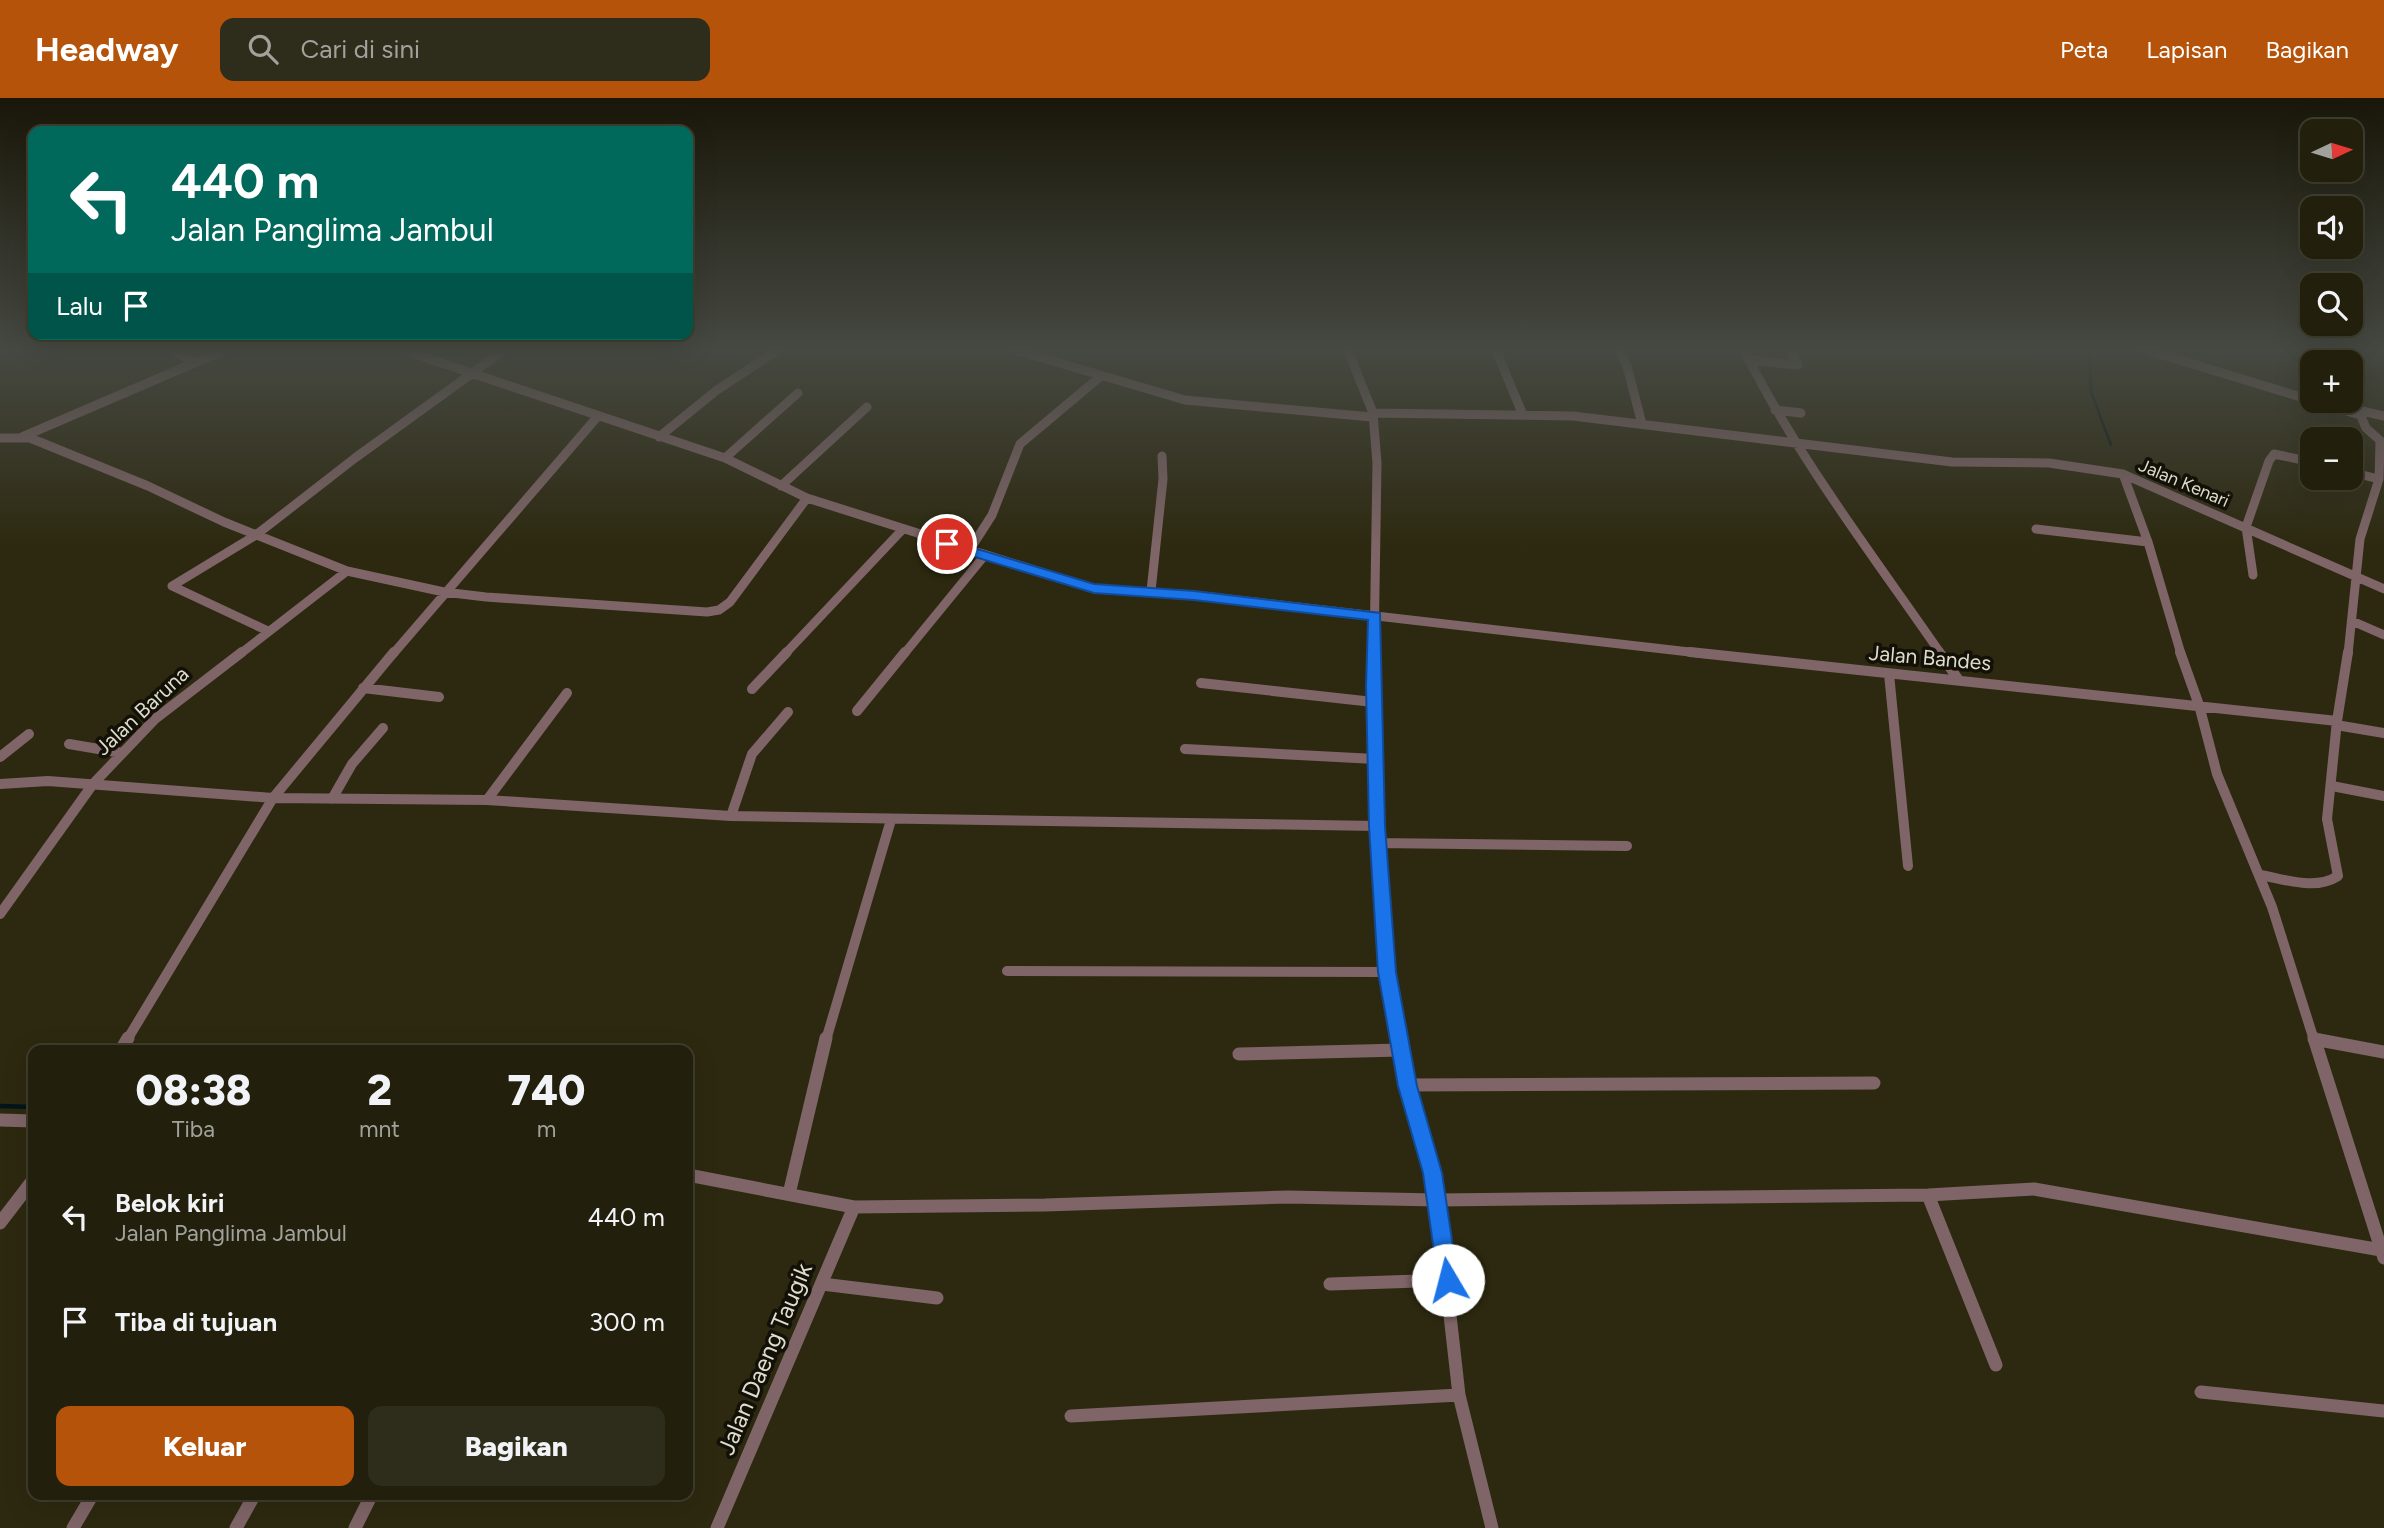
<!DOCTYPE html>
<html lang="id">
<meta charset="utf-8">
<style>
:root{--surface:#221f0c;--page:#2e2c1a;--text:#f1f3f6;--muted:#a2a29d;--line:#3f3d2d;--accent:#b45309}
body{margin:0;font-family:Figtree,sans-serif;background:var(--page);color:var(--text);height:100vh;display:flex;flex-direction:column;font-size:26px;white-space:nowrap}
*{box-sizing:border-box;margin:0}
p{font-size:23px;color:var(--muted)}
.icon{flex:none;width:38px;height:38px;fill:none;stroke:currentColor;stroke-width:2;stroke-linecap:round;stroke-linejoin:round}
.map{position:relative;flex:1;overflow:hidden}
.details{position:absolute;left:28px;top:947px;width:665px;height:455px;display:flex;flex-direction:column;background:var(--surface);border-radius:14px;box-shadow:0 7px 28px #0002,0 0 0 2px var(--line)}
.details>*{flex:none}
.banner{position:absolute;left:28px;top:28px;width:665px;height:214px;border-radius:14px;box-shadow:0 7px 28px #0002,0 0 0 2px var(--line);background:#00695c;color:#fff;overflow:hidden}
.needle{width:46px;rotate:86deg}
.tools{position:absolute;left:2300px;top:21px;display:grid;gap:14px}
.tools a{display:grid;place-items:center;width:63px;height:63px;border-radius:14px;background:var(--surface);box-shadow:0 7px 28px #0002,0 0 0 2px var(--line);font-size:35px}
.pin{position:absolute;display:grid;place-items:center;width:60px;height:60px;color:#fff;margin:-30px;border:4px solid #fff;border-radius:50%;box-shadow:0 2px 7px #0007}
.me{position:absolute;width:77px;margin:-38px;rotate:352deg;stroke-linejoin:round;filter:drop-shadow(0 0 5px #0008)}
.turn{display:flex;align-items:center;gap:24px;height:147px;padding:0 28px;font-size:32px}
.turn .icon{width:91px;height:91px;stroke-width:2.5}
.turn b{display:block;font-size:49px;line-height:60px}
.then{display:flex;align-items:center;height:66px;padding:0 28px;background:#0003;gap:14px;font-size:26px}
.eta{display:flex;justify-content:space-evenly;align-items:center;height:119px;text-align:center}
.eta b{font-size:42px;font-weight:800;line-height:49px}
.button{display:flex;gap:14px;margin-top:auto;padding:14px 28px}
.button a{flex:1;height:80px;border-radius:14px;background:var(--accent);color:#fff;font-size:28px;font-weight:800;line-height:80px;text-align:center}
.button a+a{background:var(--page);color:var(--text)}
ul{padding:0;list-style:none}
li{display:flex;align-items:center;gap:21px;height:105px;padding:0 28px}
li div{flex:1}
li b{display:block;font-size:26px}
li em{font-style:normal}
header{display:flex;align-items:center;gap:42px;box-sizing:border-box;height:98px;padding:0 35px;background:var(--accent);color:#fff}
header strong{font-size:33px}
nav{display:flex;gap:38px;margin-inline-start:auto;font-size:24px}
.search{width:490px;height:63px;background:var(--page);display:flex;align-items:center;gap:18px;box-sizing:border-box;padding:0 24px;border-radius:14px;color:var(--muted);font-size:26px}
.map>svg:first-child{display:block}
</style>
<header>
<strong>Headway</strong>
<div class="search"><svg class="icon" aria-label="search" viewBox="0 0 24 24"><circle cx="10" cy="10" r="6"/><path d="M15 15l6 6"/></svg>Cari di sini</div>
<nav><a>Peta</a><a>Lapisan</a><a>Bagikan</a></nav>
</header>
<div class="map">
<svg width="2384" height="1430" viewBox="0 0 2384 1430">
<rect width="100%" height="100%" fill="#2d2910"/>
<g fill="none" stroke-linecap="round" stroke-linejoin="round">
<path stroke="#02151b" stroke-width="2.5" d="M2089 250 2091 294 2111 347"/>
<path stroke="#02151b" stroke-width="4.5" d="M0 1008 33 1009"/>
<path stroke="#7f6567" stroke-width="9" d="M169 250 195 265
M397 250 725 360 807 400 1094 491 1194 497 1707 556
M1009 250 1185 302 1372 319
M1347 250 1373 315 1377 365 1374 556
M1495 250 1523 317
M1618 250 1627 268 1642 326
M1743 250C1797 359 1872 456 1941 556
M2140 250 2360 317
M2337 250 2341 264
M1748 262 1798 267 1792 256
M2350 292 2366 330 2384 346
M1775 312 1801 315
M2358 312 2384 318
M1373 315 1573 318 1952 364 2049 365 2123 376 2384 491
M22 339 229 250
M659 339 717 292 781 250
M0 340H30L148 388 224 424 347 473 444 494 486 499 707 514 719 512 730 504 807 400
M725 360 798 295
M2350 374 2379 381
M2123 376 2148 444 2181 556
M781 388 867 309
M2036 431 2148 444
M969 453 992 417 1020 346 1101 278
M2253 477 2246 429 2269 363 2274 356 2312 364
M172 488 256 437 355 360 507 250
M172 488 268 533
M1151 493 1163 381 1162 358
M2352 523 2384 537
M240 556 347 473
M393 556 598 318
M785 556 902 432
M904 556 985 457
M2348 556 2360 441 2379 381 2380 344"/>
<path stroke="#7f6567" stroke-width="10" d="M1374 554C1371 683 1377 815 1399 942
M1690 554 2337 623 2348 554
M1939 554 1958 581
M2180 554 2199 607 2217 676 2272 809 2314 942
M1889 576 1908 768
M1201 585 1373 604
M363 590 439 599
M752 591 787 554
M857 613 905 554
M2336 627 2384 635
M69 646 122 655
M1185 651 1375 661
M0 659 29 636
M0 686 48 683 273 700 487 702 731 718 1377 728
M2332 688 2384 698
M332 701 352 666 383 630
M487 702 567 595
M731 718 752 656 788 614
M1378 745 1627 748
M2260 777C2285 781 2315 793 2338 778L2327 721 2337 623
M0 816 93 686 155 621 242 554
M1007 873 1387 874
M2314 941 2317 942
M127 942 273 700 394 554
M826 942 891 722"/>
<path stroke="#7f6567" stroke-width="13" d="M1399 940 1407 987 1436 1093 1459 1297 1492 1430
M2314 940 2384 1160
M2314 941 2384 954
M121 952 128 940
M1239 956 1401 952
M1407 987 1874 985
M0 1022 33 1023
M688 1077 854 1109 1045 1107 1288 1099 1437 1102 1928 1097 2034 1091 2381 1152
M789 1096 826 940
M1928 1097 1996 1267
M0 1125 33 1082
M822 1186 937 1200
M1330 1186 1448 1182
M2201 1294 2384 1313
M1071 1318 1459 1297
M73 1430 93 1396
M236 1430 255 1396
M355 1430 372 1396
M717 1430 854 1109"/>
</g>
<linearGradient id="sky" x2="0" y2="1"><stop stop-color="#191709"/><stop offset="0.56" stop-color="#464942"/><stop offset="1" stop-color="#464942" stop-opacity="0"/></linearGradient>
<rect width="2384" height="450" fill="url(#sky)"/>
<path fill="#1a73e8" stroke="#114b97" stroke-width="2" d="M947 442 1094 486 1194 493 1380 515 1385 728 1396 874 1417 988 1442 1075 1458 1182 1455 1190 1448 1193 1441 1190 1438 1182 1423 1075 1398 988 1378 874 1369 728 1366 588 1368 522 1194 502 1094 495 942 449V443Z"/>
<g text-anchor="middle" stroke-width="7" stroke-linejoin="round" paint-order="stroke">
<g font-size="18" fill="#dedccd" stroke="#131107">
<text transform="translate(2184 385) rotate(23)" y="6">Jalan Kenari</text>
</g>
<g font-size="21" fill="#dedccd" stroke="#131107">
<text transform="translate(1930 560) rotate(5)" y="7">Jalan Bandes</text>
<text transform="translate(142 613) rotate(-43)" y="7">Jalan Baruna</text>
</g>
<g font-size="24" fill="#dedccd" stroke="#131107">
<text transform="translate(765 1261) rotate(-67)" y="8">Jalan Daeng Taugik</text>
</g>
</g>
</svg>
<div class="tools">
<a><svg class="needle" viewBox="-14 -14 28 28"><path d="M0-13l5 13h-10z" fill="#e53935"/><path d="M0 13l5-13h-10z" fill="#a2a29d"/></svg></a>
<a><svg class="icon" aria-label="sound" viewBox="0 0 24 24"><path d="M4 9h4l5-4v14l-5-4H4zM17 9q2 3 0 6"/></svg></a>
<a><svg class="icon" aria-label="search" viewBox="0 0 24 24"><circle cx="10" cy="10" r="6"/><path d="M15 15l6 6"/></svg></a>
<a>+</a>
<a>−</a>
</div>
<div class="pin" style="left:947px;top:446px;background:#d93025"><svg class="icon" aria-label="arrive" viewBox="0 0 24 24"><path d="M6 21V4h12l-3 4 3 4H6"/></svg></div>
<svg class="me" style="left:1448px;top:1182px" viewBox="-20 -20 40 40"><circle r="19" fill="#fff"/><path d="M0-13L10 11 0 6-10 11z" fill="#1a73e8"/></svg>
<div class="banner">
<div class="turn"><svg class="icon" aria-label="left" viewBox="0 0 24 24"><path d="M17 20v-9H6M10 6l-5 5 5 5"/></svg><div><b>440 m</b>Jalan Panglima Jambul</div></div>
<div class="then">Lalu<svg class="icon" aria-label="arrive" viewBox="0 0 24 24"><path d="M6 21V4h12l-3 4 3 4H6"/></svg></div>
</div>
<section class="details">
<div class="eta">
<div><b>08:38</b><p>Tiba</p></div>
<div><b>2</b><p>mnt</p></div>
<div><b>740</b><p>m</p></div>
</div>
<ul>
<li><svg class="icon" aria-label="left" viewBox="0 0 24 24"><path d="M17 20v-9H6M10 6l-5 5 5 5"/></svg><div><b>Belok kiri</b><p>Jalan Panglima Jambul</p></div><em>440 m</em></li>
<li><svg class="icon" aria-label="arrive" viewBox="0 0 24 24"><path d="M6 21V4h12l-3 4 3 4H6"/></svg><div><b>Tiba di tujuan</b></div><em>300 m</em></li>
</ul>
<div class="button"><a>Keluar</a><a>Bagikan</a></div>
</section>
</div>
